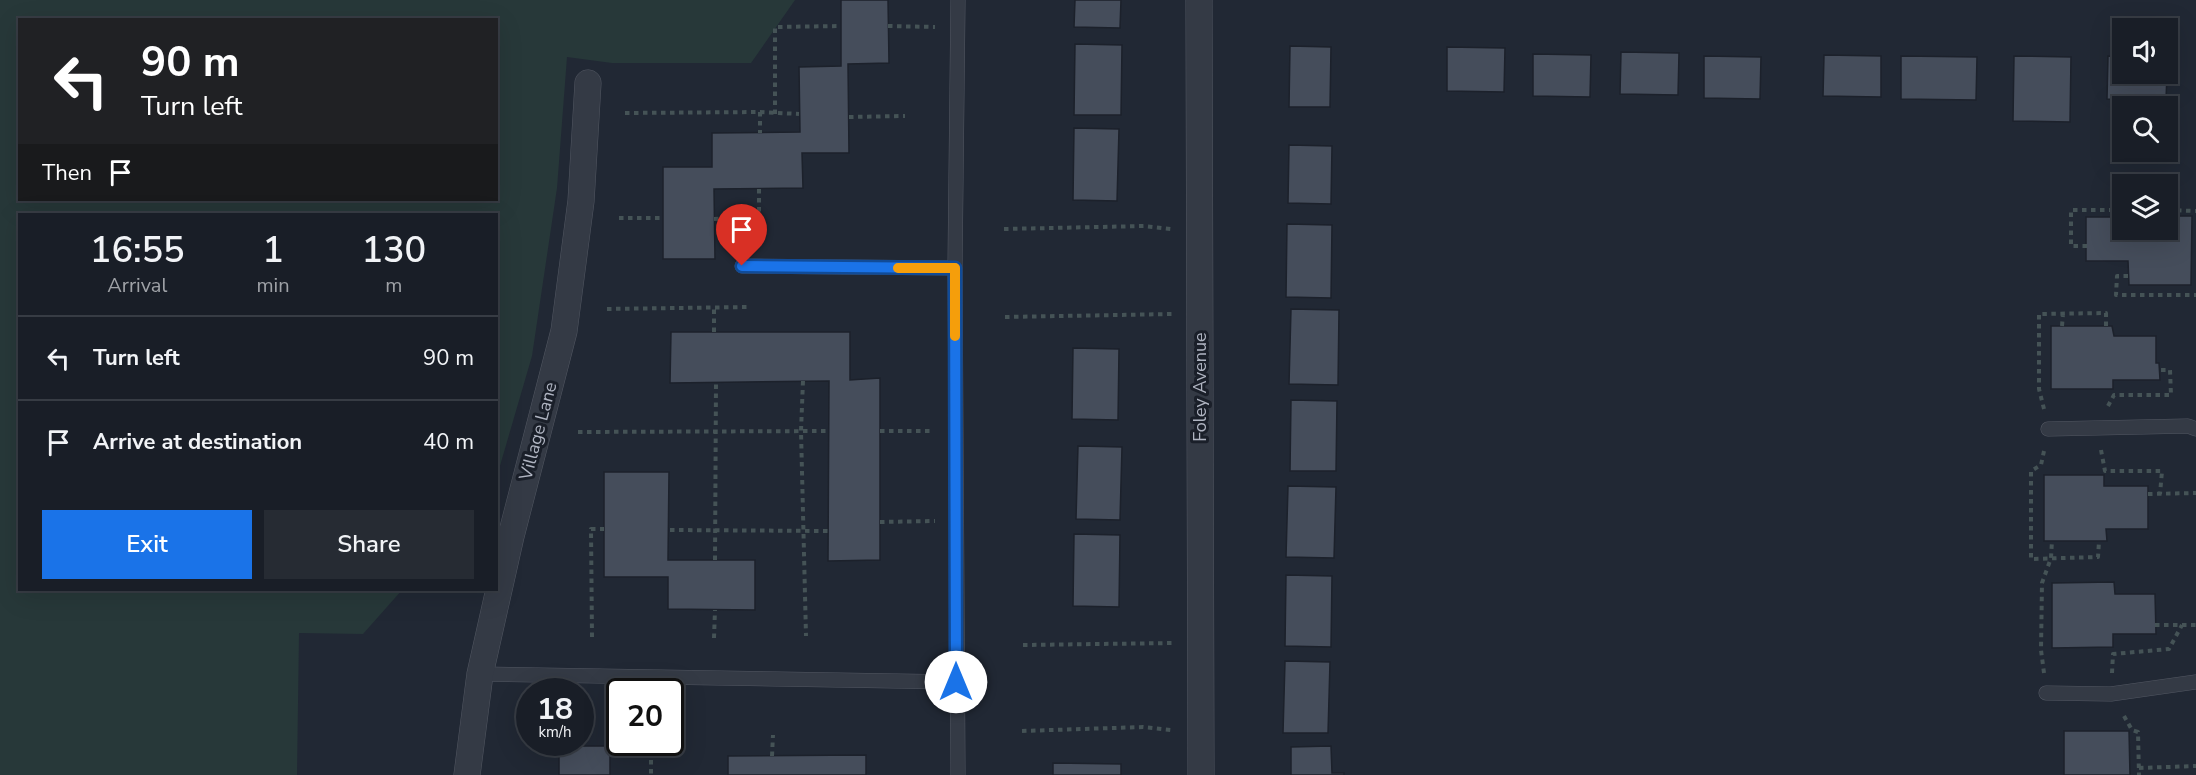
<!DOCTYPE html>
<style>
:root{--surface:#191e27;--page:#262b33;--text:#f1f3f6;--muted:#9fa2a7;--line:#373c44;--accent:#1a73e8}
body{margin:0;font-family:"Nunito Sans",sans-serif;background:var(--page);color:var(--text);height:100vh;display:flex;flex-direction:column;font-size:22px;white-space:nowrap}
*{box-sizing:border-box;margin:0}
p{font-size:20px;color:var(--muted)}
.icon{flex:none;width:33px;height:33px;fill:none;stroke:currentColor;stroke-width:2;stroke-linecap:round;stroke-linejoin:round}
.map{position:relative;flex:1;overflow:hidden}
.drawer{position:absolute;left:18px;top:213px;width:480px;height:378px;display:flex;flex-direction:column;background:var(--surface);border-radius:0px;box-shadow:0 6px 24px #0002,0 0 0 2px var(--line)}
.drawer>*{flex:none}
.hud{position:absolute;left:18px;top:18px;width:480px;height:183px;border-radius:0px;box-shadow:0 6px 24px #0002,0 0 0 2px var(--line);background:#202124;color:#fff;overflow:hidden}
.fabs{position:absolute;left:2112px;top:18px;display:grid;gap:12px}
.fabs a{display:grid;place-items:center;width:66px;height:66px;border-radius:0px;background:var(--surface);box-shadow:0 6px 24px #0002,0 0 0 2px var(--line);font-size:30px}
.speed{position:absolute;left:516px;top:678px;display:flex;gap:12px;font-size:30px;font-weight:700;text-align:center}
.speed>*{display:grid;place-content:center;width:78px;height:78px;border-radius:50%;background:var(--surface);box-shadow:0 6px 24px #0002,0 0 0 2px var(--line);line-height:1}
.speed small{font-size:15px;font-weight:400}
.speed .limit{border:3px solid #111;border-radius:9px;background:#fff;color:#111}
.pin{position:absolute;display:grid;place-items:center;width:51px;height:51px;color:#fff;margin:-62px -26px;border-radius:50% 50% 50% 0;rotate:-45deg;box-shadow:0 0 6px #0007}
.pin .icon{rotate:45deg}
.me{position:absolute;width:66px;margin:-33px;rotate:0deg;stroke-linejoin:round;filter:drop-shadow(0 0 4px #0008)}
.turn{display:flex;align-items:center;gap:21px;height:126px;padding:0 24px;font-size:27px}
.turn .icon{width:78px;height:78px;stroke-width:2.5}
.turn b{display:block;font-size:42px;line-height:51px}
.then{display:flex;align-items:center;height:57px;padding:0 24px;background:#0003;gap:12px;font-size:22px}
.eta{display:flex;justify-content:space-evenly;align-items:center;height:102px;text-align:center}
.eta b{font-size:36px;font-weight:600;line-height:42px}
.cta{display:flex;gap:12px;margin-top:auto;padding:12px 24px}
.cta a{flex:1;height:69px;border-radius:0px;background:var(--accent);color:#fff;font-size:24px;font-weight:600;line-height:69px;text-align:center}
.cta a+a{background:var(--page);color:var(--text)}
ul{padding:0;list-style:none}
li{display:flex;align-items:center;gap:18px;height:84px;padding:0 24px;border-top:2px solid var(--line)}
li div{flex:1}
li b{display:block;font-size:22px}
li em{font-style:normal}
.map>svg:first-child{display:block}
</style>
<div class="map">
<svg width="2196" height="775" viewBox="0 0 2196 775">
<rect width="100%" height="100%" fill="#212834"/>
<path fill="#273839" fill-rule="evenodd" d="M0 0H795L751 63H612L567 57 557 188 532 356 497 476 496 214H20V590H402L363 634 299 633 297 775H0ZM20 20H496V200H20Z"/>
<path fill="#454d5b" stroke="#1c212b" stroke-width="1.5" d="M841 0H888L889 63 848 64 849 153H802L803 188 714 189 715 259H663V167H712V133L800 132 799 67 841 66Z
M1075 0H1121L1120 28 1074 27Z
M1075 44 1122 45 1121 115H1074Z
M1290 46 1331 47 1330 107H1289Z
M1447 47 1505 48 1504 92 1447 91Z
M1621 52 1679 53 1678 95 1620 94Z
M1533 54 1591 55 1590 97 1533 96Z
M1824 55 1881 56V97L1823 96Z
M1704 56 1761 57 1760 99 1704 98Z
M1901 56 1977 57 1976 100 1901 99Z
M2014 56 2071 57 2070 122 2013 121Z
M2108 56 2122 57V74H2167L2166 100 2107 99Z
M1074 128 1119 129 1117 201 1073 200Z
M1289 145 1332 146 1331 204 1288 203Z
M2168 216H2192L2191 285H2129L2128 261H2086V217H2122V230H2168Z
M1287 224 1332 225 1331 298 1286 297Z
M1291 309 1339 310 1338 385 1289 384Z
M2051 326H2112L2114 336H2156V363H2159L2160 380H2113V389H2051Z
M671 332H850V380L880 378V560L828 561 829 381 670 383Z
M1073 348 1119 349 1118 420 1072 419Z
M1291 400 1337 401 1336 471H1290Z
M1078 446 1122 447 1120 520 1076 519Z
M604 472H669L668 560H755V610L668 609V577H604Z
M2044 475H2104V486H2148V529H2106L2107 541H2044Z
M1288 486 1336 487 1334 558 1286 557Z
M1074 534 1120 535 1119 607 1073 606Z
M1286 575 1332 576 1331 647 1285 646Z
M2114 582 2115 594H2155L2156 634H2113V647L2052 648V583Z
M1285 661 1330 662 1328 733H1283Z
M2064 731H2129L2130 775H2064Z
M559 746H610V775H559Z
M1331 746 1332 773H1344V775H1291V747Z
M866 755V775H728V756Z
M1053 763 1121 764V775H1053Z"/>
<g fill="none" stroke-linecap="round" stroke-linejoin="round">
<defs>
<path id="service" d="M742 266 955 268
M2048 429 2188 426 2196 429
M480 674 956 682
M2046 693 2111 694 2196 682
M958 775 955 268 958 0"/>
<path id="minor" d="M1199 0 1201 775
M467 775 480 674 511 536 564 331 581 201 588 83"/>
</defs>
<use href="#service" stroke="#525762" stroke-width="15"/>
<use href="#minor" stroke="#525762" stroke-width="27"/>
<path stroke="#455356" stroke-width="4" stroke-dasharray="4.5 4.5" stroke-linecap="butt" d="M888 26 935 27
M760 112V133
M625 113 760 112 799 114
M775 114V27L841 26
M849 117 905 116
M759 189V217
M2168 210 2196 211
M619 218H663
M714 219 751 217
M1004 229 1144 226 1171 229
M2087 246H2071V210H2122
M2128 276H2117L2116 295H2196
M607 309 747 307
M1005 317 1172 314
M2062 326 2063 314
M714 332V308
M803 381 801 431 806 636
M2108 406 2114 395H2171L2170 370H2160
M2044 409 2039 389V314L2106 313V326
M880 431H934
M578 432 830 431
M2101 450 2105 471H2162L2160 494
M2044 451 2041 465 2031 471V559L2098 557 2099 541
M2148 494 2196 493
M880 522 935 521
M670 530 829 531
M715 560 716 382
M2155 625H2196
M592 637 591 529H604
M714 638 715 610
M1023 645 1174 643
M2044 673 2041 650 2042 583 2051 558 2052 540
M2112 673 2113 654 2169 649 2182 625
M2124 716 2132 730 2138 732 2139 775
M1022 731 1143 727 1171 730
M651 742V775
M772 756 773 735
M2139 768 2196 766"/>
<use href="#service" stroke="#343a45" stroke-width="14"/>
<use href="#minor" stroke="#343a45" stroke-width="26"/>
</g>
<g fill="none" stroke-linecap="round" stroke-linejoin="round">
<defs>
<path id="route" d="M742 266 955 268 956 682"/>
</defs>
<use href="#route" stroke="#114b97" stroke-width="15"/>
<use href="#route" stroke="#1a73e8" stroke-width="10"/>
<path stroke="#f59e0b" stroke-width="10" d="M898 268H955V336"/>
</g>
<g text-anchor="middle" stroke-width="6" stroke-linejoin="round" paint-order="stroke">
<g font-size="18" fill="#afb4c1" stroke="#1a1f29">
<text transform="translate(1200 387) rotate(-90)" y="6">Foley Avenue</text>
<text transform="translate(538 431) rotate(-75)" y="6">Village Lane</text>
</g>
</g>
</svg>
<div class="fabs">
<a><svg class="icon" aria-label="sound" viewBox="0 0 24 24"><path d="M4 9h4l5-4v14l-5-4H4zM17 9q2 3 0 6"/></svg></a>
<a><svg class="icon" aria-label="search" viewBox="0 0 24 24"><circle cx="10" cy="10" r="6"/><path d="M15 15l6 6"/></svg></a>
<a><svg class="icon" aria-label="layers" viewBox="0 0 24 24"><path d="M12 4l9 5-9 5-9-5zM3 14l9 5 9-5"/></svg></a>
</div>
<div class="speed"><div>18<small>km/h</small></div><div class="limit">20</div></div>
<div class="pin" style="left:742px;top:266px;background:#d93025"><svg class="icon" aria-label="arrive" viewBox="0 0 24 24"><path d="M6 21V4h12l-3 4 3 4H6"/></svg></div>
<svg class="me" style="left:956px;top:682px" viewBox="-20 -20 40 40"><circle r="19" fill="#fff"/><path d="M0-13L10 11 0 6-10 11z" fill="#1a73e8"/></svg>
<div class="hud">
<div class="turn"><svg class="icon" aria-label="left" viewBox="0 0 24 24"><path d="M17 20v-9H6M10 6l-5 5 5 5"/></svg><div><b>90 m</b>Turn left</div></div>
<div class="then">Then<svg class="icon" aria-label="arrive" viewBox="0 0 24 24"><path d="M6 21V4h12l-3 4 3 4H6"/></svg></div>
</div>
<section class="drawer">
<div class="eta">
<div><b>16:55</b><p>Arrival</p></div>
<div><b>1</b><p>min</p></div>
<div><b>130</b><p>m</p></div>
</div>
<ul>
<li><svg class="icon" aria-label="left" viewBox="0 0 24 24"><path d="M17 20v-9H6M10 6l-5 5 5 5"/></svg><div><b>Turn left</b></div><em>90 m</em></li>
<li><svg class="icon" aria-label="arrive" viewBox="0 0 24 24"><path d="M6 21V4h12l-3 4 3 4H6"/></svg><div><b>Arrive at destination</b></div><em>40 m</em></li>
</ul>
<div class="cta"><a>Exit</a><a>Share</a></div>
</section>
</div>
